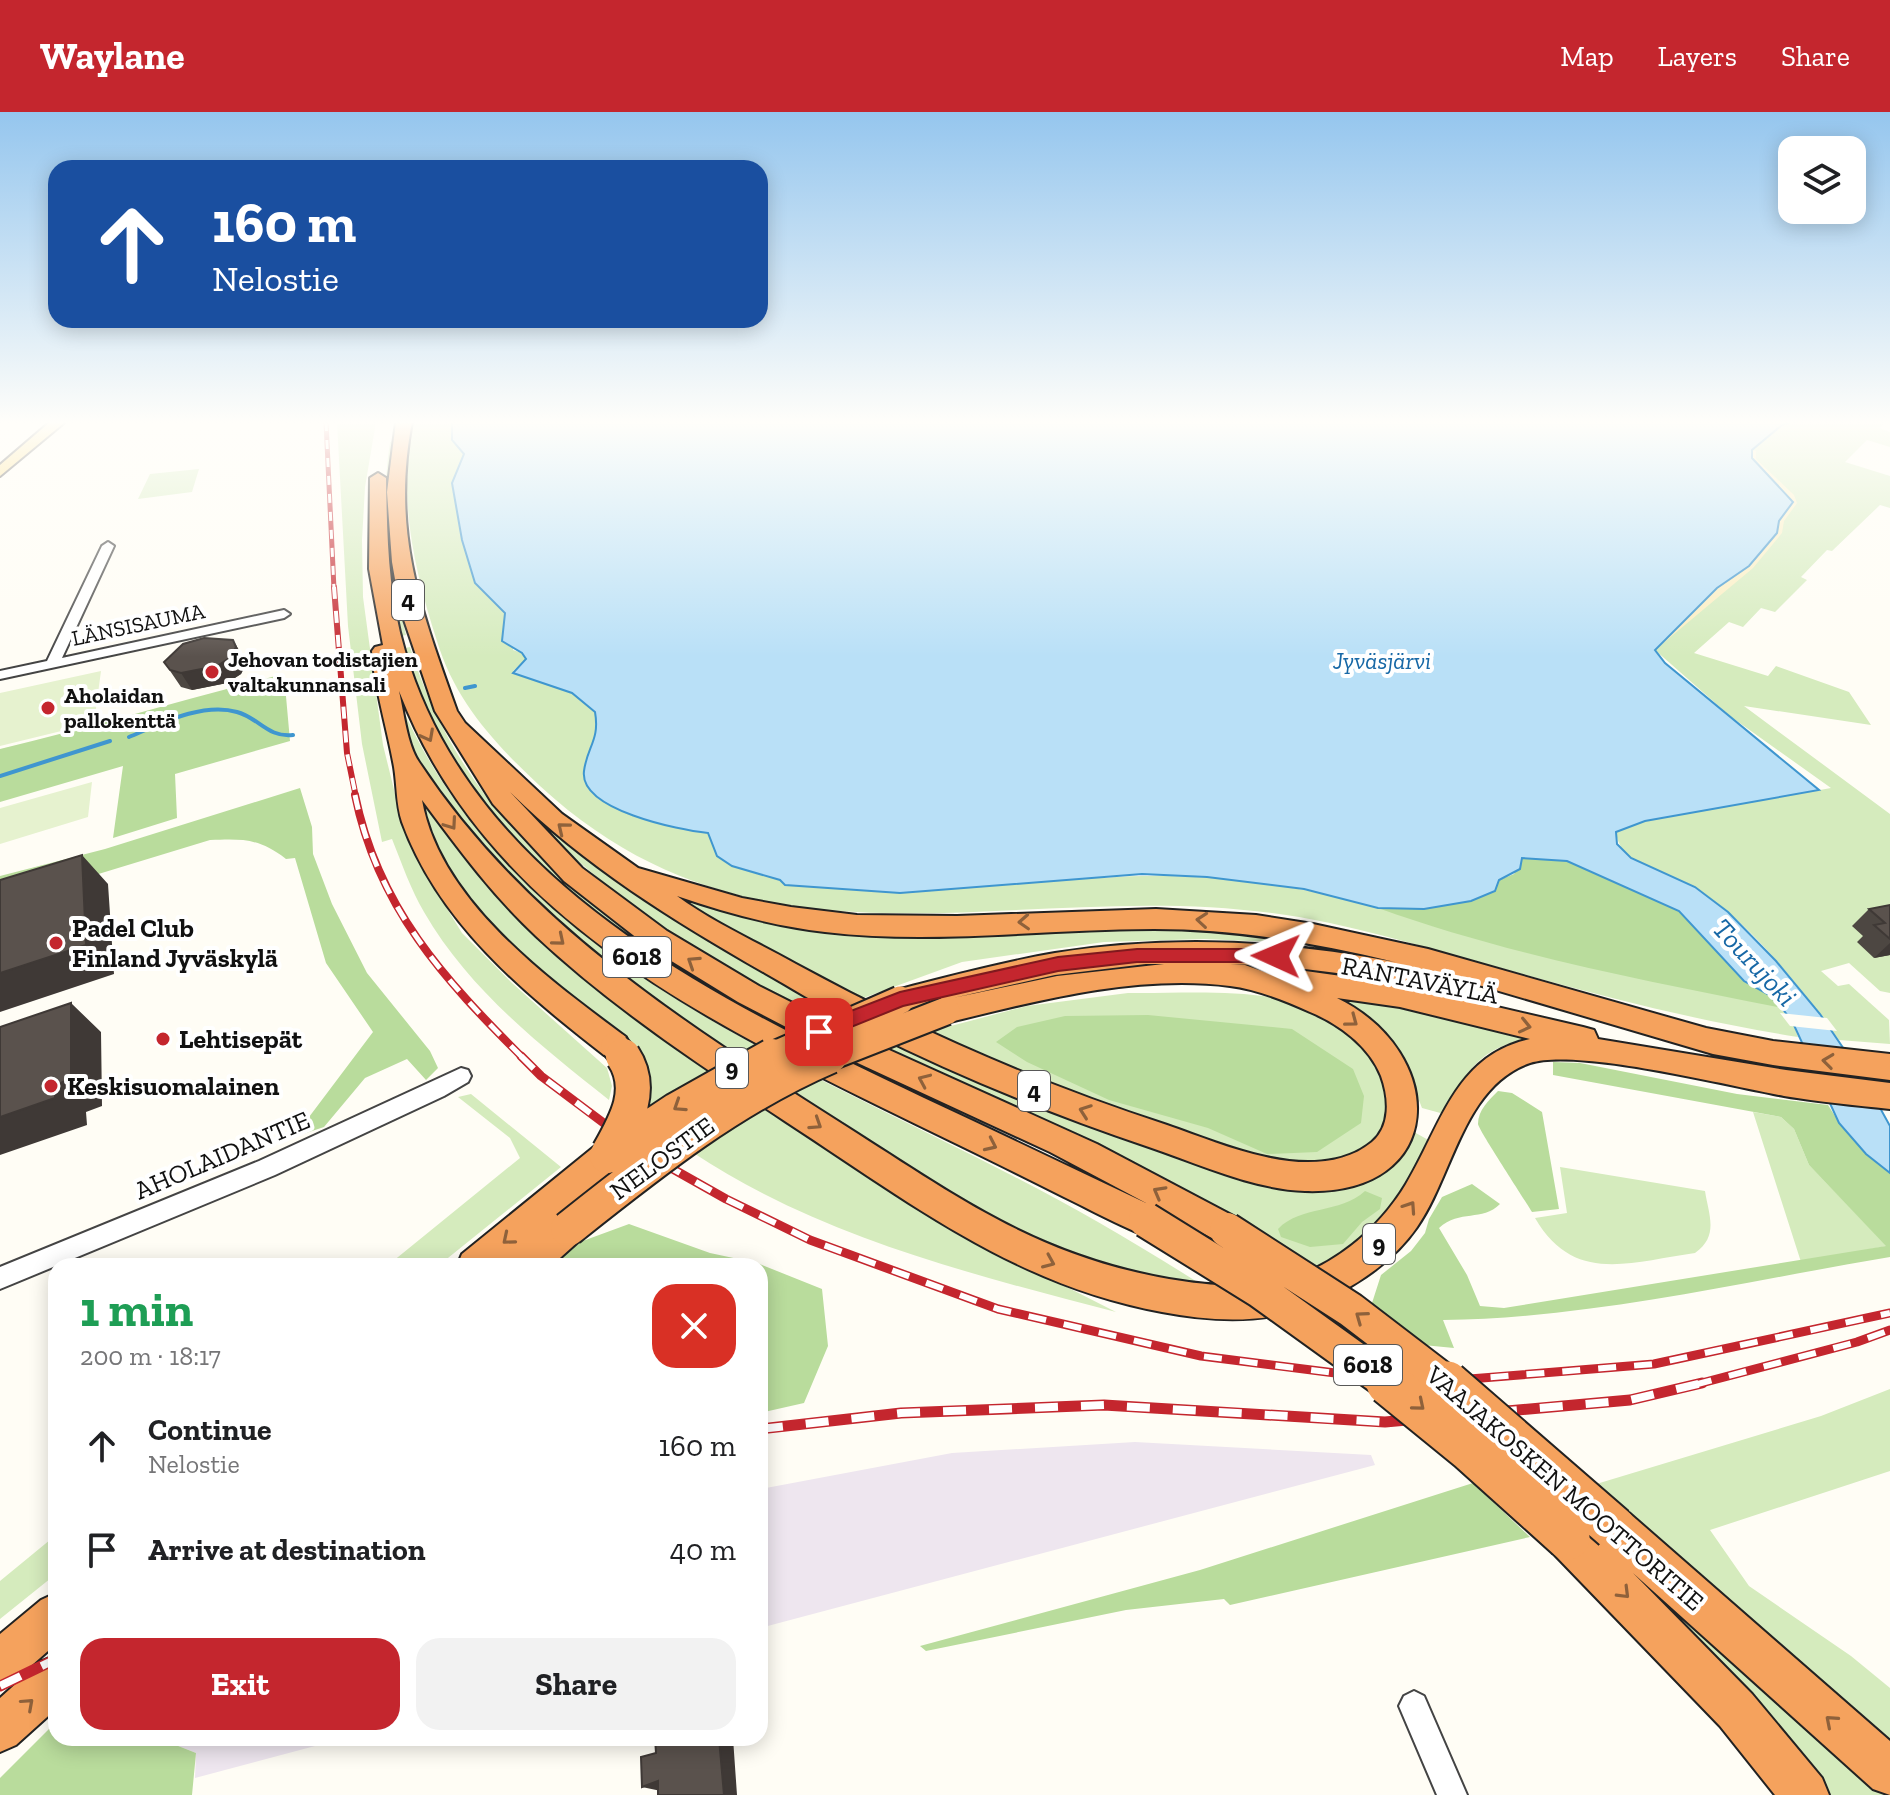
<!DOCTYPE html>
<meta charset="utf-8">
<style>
:root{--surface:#fff;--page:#f2f2f2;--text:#202124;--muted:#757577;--accent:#c4262e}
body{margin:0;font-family:"Zilla Slab",serif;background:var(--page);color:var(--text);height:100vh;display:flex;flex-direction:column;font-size:30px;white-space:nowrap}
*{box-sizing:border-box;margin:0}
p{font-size:26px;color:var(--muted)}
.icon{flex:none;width:44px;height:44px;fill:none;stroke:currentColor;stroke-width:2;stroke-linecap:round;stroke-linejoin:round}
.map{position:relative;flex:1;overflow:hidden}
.drawer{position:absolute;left:48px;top:1146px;width:720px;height:488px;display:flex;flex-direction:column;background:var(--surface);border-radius:24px;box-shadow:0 4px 20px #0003}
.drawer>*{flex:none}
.guide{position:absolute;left:48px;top:48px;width:720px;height:168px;border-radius:24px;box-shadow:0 4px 20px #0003;background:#1a4fa0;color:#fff;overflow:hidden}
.tools{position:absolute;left:1778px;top:24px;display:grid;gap:16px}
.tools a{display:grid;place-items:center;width:88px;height:88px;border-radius:16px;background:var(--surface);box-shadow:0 4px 20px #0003;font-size:40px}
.pin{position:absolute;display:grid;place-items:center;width:68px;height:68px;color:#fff;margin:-34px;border-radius:16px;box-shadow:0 4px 12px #0006}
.me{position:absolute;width:88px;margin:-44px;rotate:271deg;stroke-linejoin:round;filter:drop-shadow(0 0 6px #0008)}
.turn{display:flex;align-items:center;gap:28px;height:168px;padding:0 32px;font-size:36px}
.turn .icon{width:104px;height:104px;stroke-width:2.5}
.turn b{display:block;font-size:56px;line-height:68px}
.round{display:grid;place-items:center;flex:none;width:84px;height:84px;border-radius:24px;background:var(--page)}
.headline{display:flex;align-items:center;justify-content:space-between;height:136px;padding:0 32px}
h1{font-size:48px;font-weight:700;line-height:60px;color:#1e9e55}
.action{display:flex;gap:16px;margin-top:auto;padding:16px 32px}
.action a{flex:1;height:92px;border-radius:24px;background:var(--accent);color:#fff;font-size:32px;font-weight:700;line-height:92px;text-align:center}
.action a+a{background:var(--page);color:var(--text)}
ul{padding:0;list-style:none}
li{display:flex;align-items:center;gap:24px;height:104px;padding:0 32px}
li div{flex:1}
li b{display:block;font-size:30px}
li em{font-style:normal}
header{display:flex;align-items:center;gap:48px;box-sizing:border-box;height:112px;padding:0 40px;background:var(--accent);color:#fff}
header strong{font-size:38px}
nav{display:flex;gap:44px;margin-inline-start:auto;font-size:28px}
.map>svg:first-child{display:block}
</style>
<header>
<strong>Waylane</strong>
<nav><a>Map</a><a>Layers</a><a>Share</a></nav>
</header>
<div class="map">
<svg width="1890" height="1683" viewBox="0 0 1890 1683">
<rect width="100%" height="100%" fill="#fffdf5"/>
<path fill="#eee6ef" d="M1135 1330 1371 1343 1375 1353 760 1516V1377L952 1341Z
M158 1626H345L195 1666 196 1641Z"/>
<path fill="#d5ebbd" d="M337 310H376L365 375 362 428 363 485 383 633 402 710 427 764 462 821 512 871 607 956 612 974 609 988C540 933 469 878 424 800 411 778 402 752 392 727L382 730 362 632 348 514Z
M414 310H542L513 538 522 541 526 547 513 559 533 557 1103 766C1226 755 1343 785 1462 812 1564 836 1667 859 1769 883L1793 911 1798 925C1696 909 1597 883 1497 855 1423 835 1348 811 1272 801 1009 766 763 879 540 674 495 632 455 589 437 529 415 461 396 381 414 310Z
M1792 310H1886L1879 316 1890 320V335L1867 328 1845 350 1890 364V396L1880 393 1832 439 1827 438 1801 465 1807 468 1775 500 1761 496 1743 515 1729 510 1694 541 1768 564 1776 554 1849 580 1871 613 1744 594 1890 702V881L1880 879 1849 851 1821 859 1838 874 1849 872 1889 908 1890 932 1839 928C1799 874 1754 814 1696 776 1670 759 1620 756 1616 720L1645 709 1831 676 1730 604 1655 538 1749 454 1777 421 1752 338 1782 313Z
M390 330H394C384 396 391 459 406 523L402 524C388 460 380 396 390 330Z
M199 357 192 380 138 387 150 362Z
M410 535C439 629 492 706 568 770 594 792 625 810 653 829 697 860 740 890 786 916L782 920C619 823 463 730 405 536Z
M401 593C509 841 782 945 1007 1061 1074 1095 1139 1133 1202 1173L1135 1167 987 1111 630 874 508 770 426 664 408 629Z
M415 681 424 688 433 705 467 750 512 798 718 956 641 999 644 979 487 811 442 748Z
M526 693 837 897 821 904C710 853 606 784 522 695Z
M662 774 758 805 1150 812 1282 822 1380 846 1297 831 1204 827 1104 830 962 850 855 889 699 802Z
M1322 880 1363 886 1539 926C1486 930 1466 956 1444 1002L1422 996C1398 930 1385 914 1322 880Z
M1128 881C1187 882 1266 874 1320 900 1375 926 1429 1015 1348 1045 1339 1049 1329 1054 1319 1055 1265 1059 1206 1030 1156 1012 1078 983 1000 955 924 921L1027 894Z
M900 927 1266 1069 1405 1036 1414 1020 1432 1030 1413 1070 1355 1138 1315 1157 1046 1009 881 934Z
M471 982 561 1055 438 1154H387L520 1046 510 1026 458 985Z
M766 996 970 1126 1116 1200C970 1162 818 1124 692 1040Z
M1753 1000 1781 1005 1794 1017 1809 1053 1887 1134 1801 1150Z
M1560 1055 1705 1079C1709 1104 1719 1124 1695 1141 1630 1150 1574 1173 1535 1106L1567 1101Z
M1890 1277V1359L1710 1418 1749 1474 1851 1544 1890 1576V1635L1593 1373 1821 1304Z
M56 1423V1462L0 1507V1469Z
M1657 1485 1888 1683H1827Z"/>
<path fill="#b9dc9c" d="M284 562 290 629 175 662 177 706 113 726 123 654 0 690V637C96 614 189 586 284 562Z
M300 676 312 715 313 742 332 792 367 861 430 939 438 956 426 968 407 947 365 966 324 1015 294 1025 373 920 326 851 295 746 286 747C259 726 243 727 210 728L0 792V764L105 737Z
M1522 746 1567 749 1679 799 1744 869 1769 883 1782 896C1646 869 1509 843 1378 796L1424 797 1439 793 1514 762Z
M1148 903 1292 917 1353 957 1364 984 1361 1011 1317 1040 1267 1042 1208 1016 1109 988 1027 950 996 930 1017 915 1065 904Z
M1553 950 1580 951 1737 982 1828 993C1845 1021 1865 1042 1890 1061V1145C1741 1170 1594 1206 1443 1208L1454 1236 1423 1233 1372 1191 1381 1163 1411 1139 1425 1121 1429 1107 1442 1085 1472 1072 1500 1092C1482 1110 1460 1097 1439 1116L1467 1163 1480 1194 1504 1196 1886 1134 1809 1053 1794 1017 1781 1005 1553 963Z
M1498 979 1512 981 1542 1000 1559 1097 1532 1100C1525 1088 1478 1017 1478 1012 1478 998 1489 988 1498 979Z
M1365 1079 1382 1086 1380 1097 1362 1110 1343 1132 1310 1135 1281 1125 1278 1117C1301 1093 1340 1102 1365 1079Z
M629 1112 710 1141 757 1151 822 1177 828 1234 804 1291 760 1301V1154H553L580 1130Z
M1473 1371 1530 1425 1230 1493 1224 1487 1126 1498 926 1539 920 1534 1200 1458Z
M56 1610V1626H158L196 1641 192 1683H0V1666Z"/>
<path fill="#fbeec1" d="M1752 338 1756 339V347L1794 383 1797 391 1784 409 1782 421 1753 456 1655 538 1717 476 1749 454 1777 421 1779 409 1793 390 1752 346Z"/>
<path fill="#e6f2cf" d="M101 559 94 611 0 634V581Z
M92 670 88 705 0 732V696Z"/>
<path fill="#b9e0f7" stroke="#3f96cf" stroke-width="2" d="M452 310H1792L1782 313 1752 338V346L1793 390 1779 409 1777 421 1749 454 1717 476 1655 538 1665 551 1819 678 1645 709 1616 720 1617 732 1631 746 1695 775 1728 800 1776 849 1820 902 1863 965 1890 1014V1061L1866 1042 1839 1011 1793 911 1782 896 1769 883 1744 869 1679 799 1567 749 1522 746 1520 757 1499 768 1495 779 1471 789 1424 797 1378 796 1304 777 1207 765 1142 762 900 781 785 773 780 768 732 754 717 744 708 721C679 718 579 698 584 659 587 635 600 628 595 600L572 581 513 561 526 547 522 541 502 529 505 501 475 471 462 428 452 371 464 342 452 328Z"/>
<path fill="#fffdf5" d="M1780 901 1827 906 1837 919 1790 914Z"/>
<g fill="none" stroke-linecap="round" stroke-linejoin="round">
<path stroke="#3f96cf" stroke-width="4" d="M465 576 475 574
M129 625C160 612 202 590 237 600 259 606 268 626 293 623
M0 664 110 629"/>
<defs>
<path id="minor" d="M108 430 114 434 62 546 284 498 290 502 284 506 0 567V559L47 549 102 434Z
M461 956 468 958 471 964 468 970 444 984 275 1063 0 1177V1155L259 1049Z
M1414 1579 1424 1584 1467 1683H1437L1399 1594 1404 1584Z"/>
<path id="major" d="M50 310H65L0 364V353Z"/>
<path id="highway" d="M396 310H412C391 420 421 498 457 599L465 611 562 702 638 756 742 786 791 795 857 803 957 804 1156 797 1256 803 1313 812 1428 837 1706 916 1773 929 1890 942V968L1773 953 1713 942 1431 859 1435 866 1431 874 1421 877 1403 873 1583 915 1594 918 1598 927 1786 958 1890 971V997C1855 993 1819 990 1784 984 1729 974 1578 936 1530 951 1463 974 1453 1064 1417 1115 1390 1154 1346 1181 1302 1197 1257 1212 1209 1209 1162 1200 1020 1174 917 1096 800 1019 709 959 616 899 536 824 492 783 457 735 422 688 439 788 549 868 626 925L630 934 626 943 615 946 604 943C522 879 439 811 402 710 396 692 397 673 394 655 388 621 378 588 373 553L372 539 375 535 383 533 369 457 370 366 378 361 386 366C387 425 388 482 405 539 474 774 722 890 924 986 999 1021 1074 1057 1148 1092L1050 1040 834 940 738 890 647 834 564 769 493 692 435 599 400 496 392 450 387 380ZM399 579C489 810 715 913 922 1015 969 1038 1017 1061 1064 1085 1091 1098 1118 1113 1146 1124L1158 1119 1163 1108 1159 1098 1227 1134 1239 1129 1244 1118 1239 1107 1097 1032 856 923 759 874 667 819 582 756 510 680C585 754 674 809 765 861 800 881 834 902 870 920 960 965 1054 1003 1149 1035 1199 1052 1252 1077 1305 1079 1448 1084 1449 941 1337 886L1400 895 1530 927C1455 943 1441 1014 1406 1072 1379 1117 1332 1157 1280 1169 1244 1177 1205 1173 1169 1167 1034 1143 956 1084 844 1013 685 912 525 811 419 650 407 632 404 601 399 579ZM677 784C726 801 774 814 825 820 934 833 1044 817 1154 817 1236 817 1316 831 1395 850 1283 828 1168 823 1055 841 1003 850 951 864 900 877L890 880 885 888 890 896 900 899 944 888 936 891 931 899 936 907 946 911C1036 889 1136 862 1230 874 1256 877 1286 889 1310 900 1339 912 1369 934 1381 964 1389 986 1391 1014 1372 1030 1343 1054 1301 1053 1266 1045 1232 1038 1199 1024 1167 1013 1038 971 915 917 796 852 757 830 714 811 677 784ZM1146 852H1164L1057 864 953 886 1055 863ZM1230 852C1287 853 1344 861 1399 872L1291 857 1281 860 1278 865 1245 853Z
M607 1030 619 1034 623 1044 619 1054 560 1104 568 1101 580 1106 585 1117 580 1128 551 1154H507L511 1146 502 1154H457L462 1142 595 1034Z
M1614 1395 1629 1401 1890 1629V1683L1873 1677 1633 1461 1752 1582 1822 1666 1829 1683H1775L1720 1614 1553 1441 1547 1426 1553 1411 1568 1405 1583 1411 1597 1426 1593 1416 1599 1401Z
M56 1481V1532L16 1567 0 1573V1522L41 1488Z
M56 1543V1597L16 1633 0 1640V1586L40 1550Z"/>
</defs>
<use href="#minor" stroke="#444" stroke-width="4"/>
<use href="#major" stroke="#222" stroke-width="4"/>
<use href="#highway" stroke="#222" stroke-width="4"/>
<use href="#minor" fill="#fff" fill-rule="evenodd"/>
<use href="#major" fill="#f9d66b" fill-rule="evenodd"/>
<use href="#highway" fill="#f5a25d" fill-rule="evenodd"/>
<defs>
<path id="rail-far4" d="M326 310 334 477"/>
<path id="rail-far3" d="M334 475 347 641 356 685"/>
<path id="rail-far2" d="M355 683C378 796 444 867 523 946"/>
<path id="rail-far1" d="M521 944 541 964 641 1039 726 1087 810 1128 998 1197 1201 1244 1359 1264 1457 1268 1654 1252 1890 1201
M1694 1273 1857 1230 1890 1218"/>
<path id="rail" d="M760 1317 901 1301 1104 1293 1385 1310 1630 1288 1702 1271
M0 1574 56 1547"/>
</defs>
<use href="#rail-far4" stroke="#c4262e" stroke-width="5"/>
<use href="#rail-far3" stroke="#c4262e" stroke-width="6"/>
<use href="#rail-far2" stroke="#c4262e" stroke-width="8"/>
<use href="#rail-far1" stroke="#c4262e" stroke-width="9"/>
<use href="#rail" stroke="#c4262e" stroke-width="11"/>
<use href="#rail-far4" stroke="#fff" stroke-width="3" stroke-dasharray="9" stroke-linecap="butt"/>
<use href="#rail-far3" stroke="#fff" stroke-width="4" stroke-dasharray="12" stroke-linecap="butt"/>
<use href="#rail-far2" stroke="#fff" stroke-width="5" stroke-dasharray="15" stroke-linecap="butt"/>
<use href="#rail-far1" stroke="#fff" stroke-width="6" stroke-dasharray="18" stroke-linecap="butt"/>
<use href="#rail" stroke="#fff" stroke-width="8" stroke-dasharray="23" stroke-linecap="butt"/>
<defs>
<path id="highway-bridge-far2" d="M615 934 625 946
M768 946 900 888
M826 946 946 899"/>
<path id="highway-bridge-far1" d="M609 1040C626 1010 645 977 623 944
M607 1044 676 998 772 944
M1146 1108 1259 1178 1391 1273
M568 1117C651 1051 732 986 830 944
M1227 1118 1351 1198 1449 1273"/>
<path id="highway-bridge" d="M1388 1271 1469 1337 1568 1426
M1447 1271 1614 1416"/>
</defs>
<use href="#highway-bridge-far2" stroke="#222" stroke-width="31" stroke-linecap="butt"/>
<use href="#highway-bridge-far1" stroke="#222" stroke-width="38" stroke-linecap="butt"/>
<use href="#highway-bridge" stroke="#222" stroke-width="47" stroke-linecap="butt"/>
<use href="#highway-bridge-far2" stroke="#f5a25d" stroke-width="27"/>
<use href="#highway-bridge-far1" stroke="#f5a25d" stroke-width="34"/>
<use href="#highway-bridge" stroke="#f5a25d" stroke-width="43"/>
</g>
<path fill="#4d4742" d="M233 528 243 545 246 552 241 562 227 571 192 578 181 575 164 550Z
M1890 793V843L1874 846 1857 830 1863 824 1852 814 1869 797Z"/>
<path fill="#3f3936" d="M233 528 243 545 246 552 241 562 227 571 192 578 181 561Z
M82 743 108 772 114 862 0 900V861Z
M1890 831V843L1874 846Z
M71 891 101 920 102 994 86 1000 87 1013 0 1043V1005L55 973Z
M719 1626H733L737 1683H724Z
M658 1669 661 1679 642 1675Z"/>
<path fill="#5a524d" stroke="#3f3936" stroke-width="2" d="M204 526 233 528 236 535 231 545 217 554 181 561 170 558 164 550 183 532Z
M82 743 86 833 0 861V768Z
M1890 793V827L1874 813 1885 811 1869 797Z
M71 891V967L55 973V986L0 1005V915Z
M655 1626H719L724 1683H658V1669L642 1675 641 1645 656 1641Z"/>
<defs><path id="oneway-chevron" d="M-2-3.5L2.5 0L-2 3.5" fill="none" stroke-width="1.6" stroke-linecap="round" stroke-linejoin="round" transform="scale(2)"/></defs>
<g stroke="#8e613b">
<use href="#oneway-chevron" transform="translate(428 624) rotate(62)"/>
<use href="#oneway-chevron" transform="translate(451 712) rotate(55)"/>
<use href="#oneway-chevron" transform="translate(563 716) rotate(-141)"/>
<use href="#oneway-chevron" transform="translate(1202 808) rotate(-175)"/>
<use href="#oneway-chevron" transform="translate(1024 810) rotate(177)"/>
<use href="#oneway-chevron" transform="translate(559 828) rotate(40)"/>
<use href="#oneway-chevron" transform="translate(693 850) rotate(-147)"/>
<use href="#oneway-chevron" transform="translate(1352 909) rotate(37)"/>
<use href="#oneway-chevron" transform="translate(1525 914) rotate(13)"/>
<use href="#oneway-chevron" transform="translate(1828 949) rotate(-173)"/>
<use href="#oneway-chevron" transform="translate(924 968) rotate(-156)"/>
<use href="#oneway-chevron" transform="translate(679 994) rotate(147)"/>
<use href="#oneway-chevron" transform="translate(1085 999) rotate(-160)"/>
<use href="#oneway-chevron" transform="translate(816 1012) rotate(33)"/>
<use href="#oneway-chevron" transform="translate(991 1033) rotate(25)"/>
<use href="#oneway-chevron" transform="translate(1159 1080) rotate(-151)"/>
<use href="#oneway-chevron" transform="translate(1410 1095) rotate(-56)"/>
<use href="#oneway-chevron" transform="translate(508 1127) rotate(140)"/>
<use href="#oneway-chevron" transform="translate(1049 1150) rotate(23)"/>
<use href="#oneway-chevron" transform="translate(1361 1205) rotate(-144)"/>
<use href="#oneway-chevron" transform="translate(1419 1293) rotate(40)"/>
<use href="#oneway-chevron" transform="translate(1624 1481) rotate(45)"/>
<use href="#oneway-chevron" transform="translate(28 1592) rotate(-42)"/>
<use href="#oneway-chevron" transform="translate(1831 1609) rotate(-139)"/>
</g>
<linearGradient id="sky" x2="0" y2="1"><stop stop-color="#95c6ee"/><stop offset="0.57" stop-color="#fffefa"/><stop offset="1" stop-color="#fffefa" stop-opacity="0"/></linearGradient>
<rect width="1890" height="545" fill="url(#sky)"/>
<path fill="#c4262e" stroke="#7f191e" stroke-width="2" d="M1137 837H1276L1285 844 1276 850H1137L1058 859 903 894 819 928 812 925 809 920 812 914 900 880 1058 845Z"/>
<g fill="#c4262e" stroke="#fff" stroke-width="3">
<circle cx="212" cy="560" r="8"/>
<circle cx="48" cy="596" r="8"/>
<circle cx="56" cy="831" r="8"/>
<circle cx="163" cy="927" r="8"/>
<circle cx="51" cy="974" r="8"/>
</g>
<g text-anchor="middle" stroke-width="8" stroke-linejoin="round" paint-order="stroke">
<g font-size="22" fill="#111" stroke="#fff">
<text transform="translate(138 512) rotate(-12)" y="8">LÄNSISAUMA</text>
</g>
<g font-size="22" font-weight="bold" fill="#111" stroke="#fff" text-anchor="start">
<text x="228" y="555">Jehovan todistajien<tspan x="228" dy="25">valtakunnansali</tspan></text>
<text x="64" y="591">Aholaidan<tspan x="64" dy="25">pallokenttä</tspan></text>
</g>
<g fill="#fff" stroke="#585858" stroke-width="2">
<rect x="392" y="468" width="32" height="40" rx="6"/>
<rect x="603" y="825" width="68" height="40" rx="6"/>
<rect x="716" y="936" width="32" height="40" rx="6"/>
<rect x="1018" y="959" width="32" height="40" rx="6"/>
<rect x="1363" y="1112" width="32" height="40" rx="6"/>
<rect x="1334" y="1233" width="68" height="40" rx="6"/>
</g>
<g font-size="24" font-weight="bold" fill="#111">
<text x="408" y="496">4</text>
<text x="637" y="853">6018</text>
<text x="732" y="964">9</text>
<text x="1034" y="987">4</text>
<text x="1379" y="1140">9</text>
<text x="1368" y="1261">6018</text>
</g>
<g font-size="24" font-style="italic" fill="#1768a6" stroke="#fff">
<text x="1382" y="557">Jyväsjärvi</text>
</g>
<g font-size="26" font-weight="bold" fill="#111" stroke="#fff" text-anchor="start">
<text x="72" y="825">Padel Club<tspan x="72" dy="30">Finland Jyväskylä</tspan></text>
<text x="179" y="936">Lehtisepät</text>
<text x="67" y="983">Keskisuomalainen</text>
</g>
<g font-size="26" fill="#111" stroke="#fff">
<text transform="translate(1420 868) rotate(11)" y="9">RANTAVÄYLÄ</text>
<text transform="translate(222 1043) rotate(-23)" y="9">AHOLAIDANTIE</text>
<text transform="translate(662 1046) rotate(-36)" y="9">NELOSTIE</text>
<text transform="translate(1565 1376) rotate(41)" y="9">VAAJAKOSKEN MOOTTORITIE</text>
</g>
<g font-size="28" font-style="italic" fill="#1768a6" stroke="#fff">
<text transform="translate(1755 850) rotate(47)" y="10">Tourujoki</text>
</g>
</g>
</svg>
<div class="tools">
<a><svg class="icon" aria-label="layers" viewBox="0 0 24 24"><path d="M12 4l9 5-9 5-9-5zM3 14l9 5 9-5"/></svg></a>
</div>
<div class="pin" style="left:819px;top:920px;background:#d93025"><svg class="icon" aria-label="arrive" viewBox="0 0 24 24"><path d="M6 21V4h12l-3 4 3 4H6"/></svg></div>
<svg class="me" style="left:1276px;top:844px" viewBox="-20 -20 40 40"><path d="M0-17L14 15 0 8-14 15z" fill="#c4262e" stroke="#fff" stroke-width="4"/></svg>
<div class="guide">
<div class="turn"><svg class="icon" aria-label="ahead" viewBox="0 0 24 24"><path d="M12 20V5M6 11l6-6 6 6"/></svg><div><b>160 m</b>Nelostie</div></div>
</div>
<section class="drawer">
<div class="headline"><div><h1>1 min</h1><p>200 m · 18:17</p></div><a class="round" style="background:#d93025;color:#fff"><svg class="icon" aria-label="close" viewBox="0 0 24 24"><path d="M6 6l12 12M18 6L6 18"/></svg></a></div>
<ul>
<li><svg class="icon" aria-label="ahead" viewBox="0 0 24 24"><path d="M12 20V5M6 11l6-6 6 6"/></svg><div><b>Continue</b><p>Nelostie</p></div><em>160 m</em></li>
<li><svg class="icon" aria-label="arrive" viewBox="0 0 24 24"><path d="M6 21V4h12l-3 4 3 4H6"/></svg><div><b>Arrive at destination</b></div><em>40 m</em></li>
</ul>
<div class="action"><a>Exit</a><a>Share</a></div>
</section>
</div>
